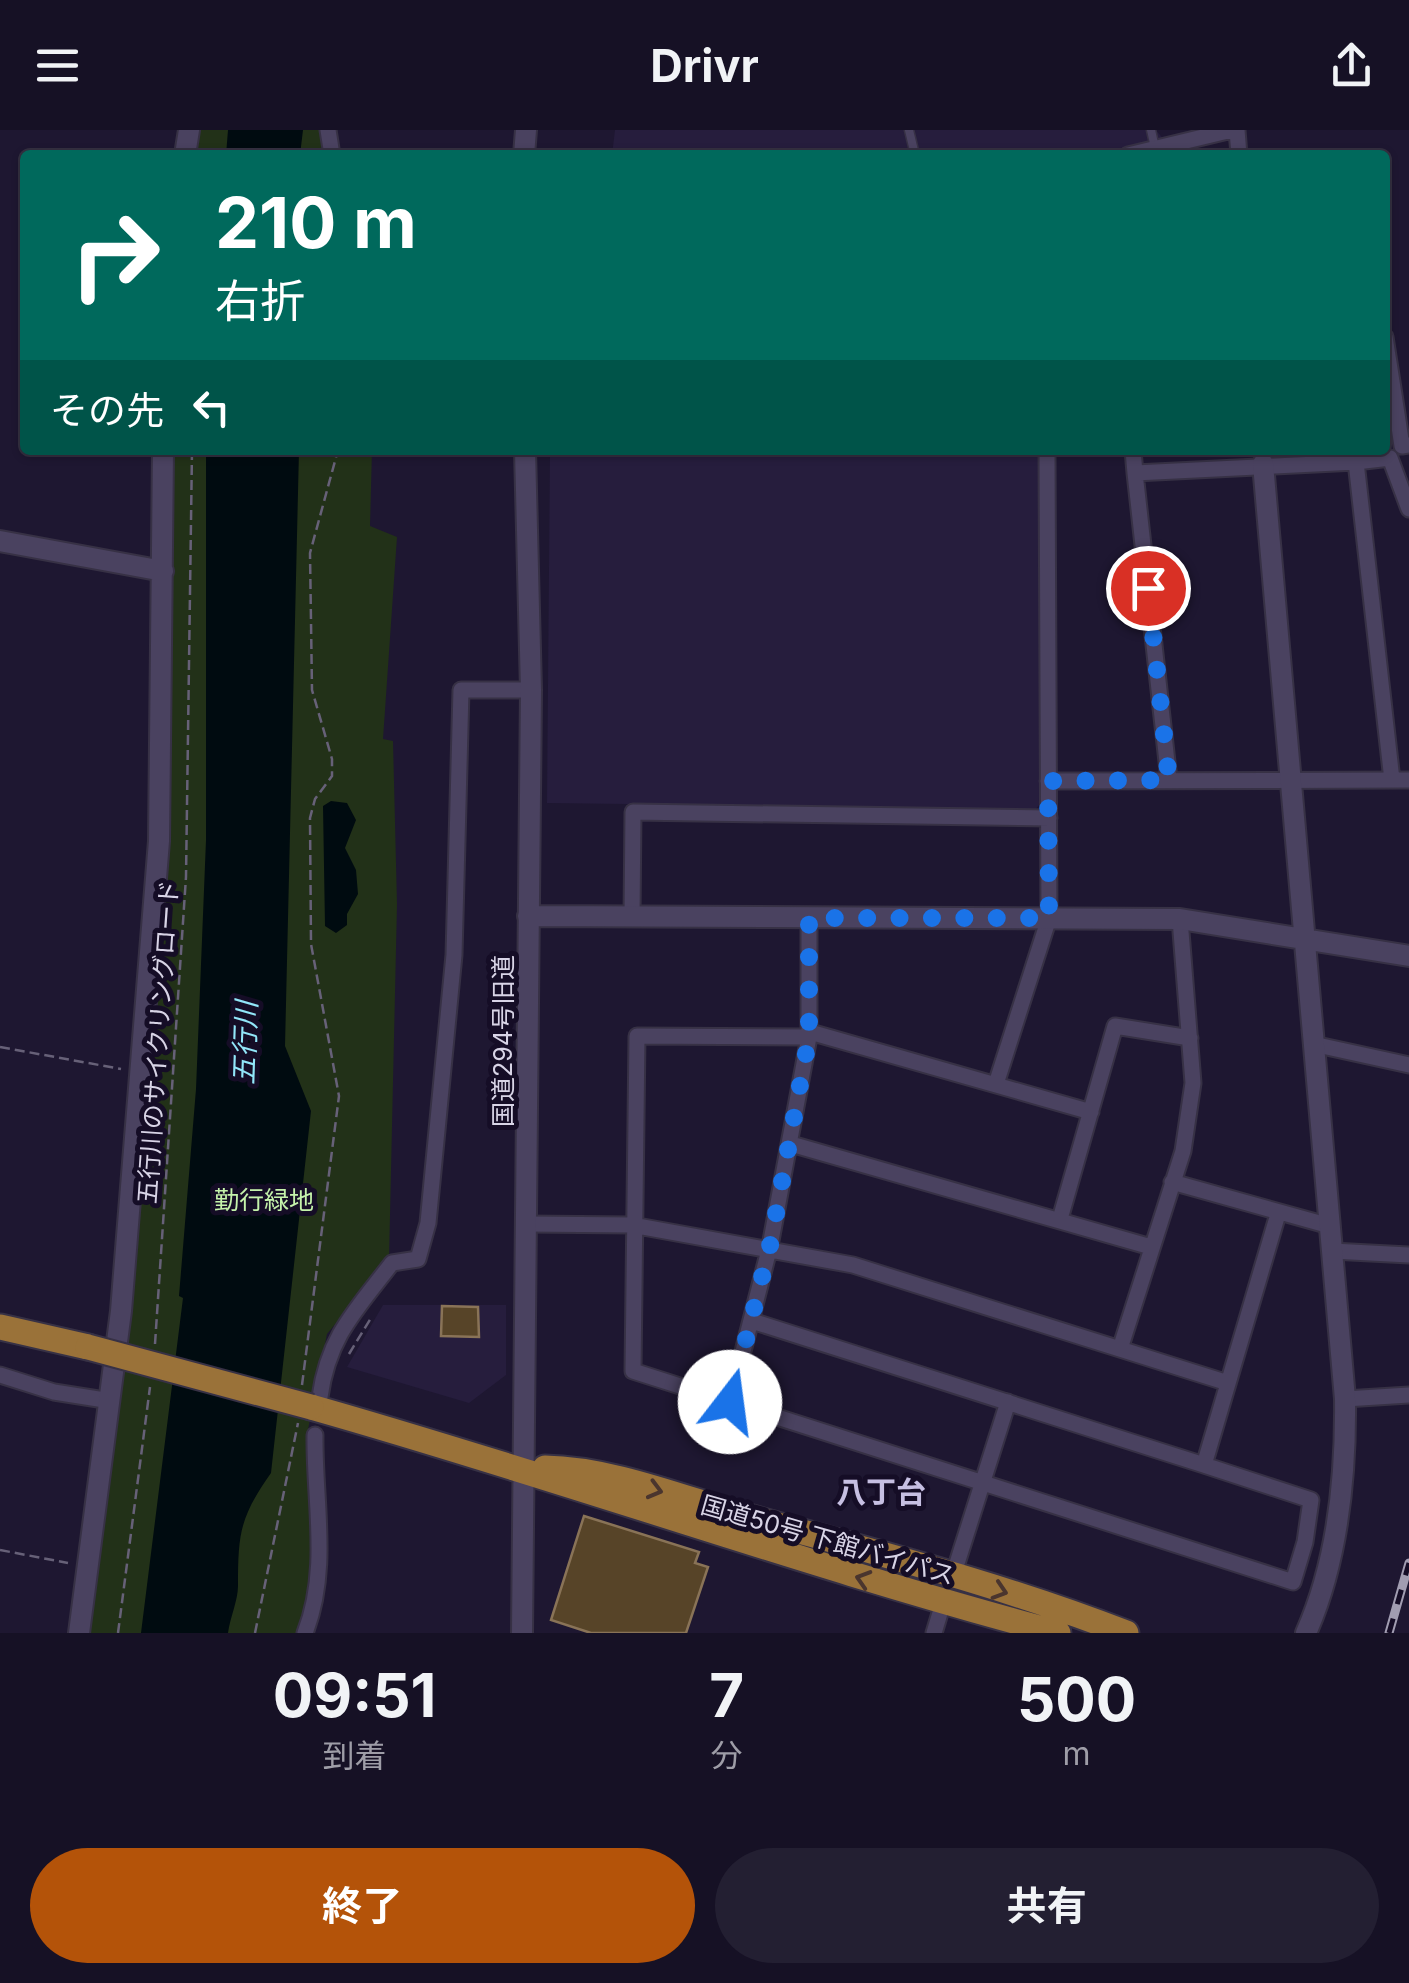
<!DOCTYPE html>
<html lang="ja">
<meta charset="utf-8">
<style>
:root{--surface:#161125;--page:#231f32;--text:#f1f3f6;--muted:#9e9da7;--line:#353142;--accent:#b45309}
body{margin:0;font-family:Inter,"Noto Sans JP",sans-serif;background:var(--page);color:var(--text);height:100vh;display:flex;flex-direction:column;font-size:38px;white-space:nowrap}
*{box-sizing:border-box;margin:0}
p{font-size:32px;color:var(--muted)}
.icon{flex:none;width:55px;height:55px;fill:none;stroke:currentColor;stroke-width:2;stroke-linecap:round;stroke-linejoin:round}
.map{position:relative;height:1503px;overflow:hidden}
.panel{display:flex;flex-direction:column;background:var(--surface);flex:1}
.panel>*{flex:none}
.guide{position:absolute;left:20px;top:20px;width:1370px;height:305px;border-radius:10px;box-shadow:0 2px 8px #0004,0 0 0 2px var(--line);background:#00695c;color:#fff;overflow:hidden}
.pin{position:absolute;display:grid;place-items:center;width:85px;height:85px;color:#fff;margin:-42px;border:5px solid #fff;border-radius:50%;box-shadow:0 2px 10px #0007}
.me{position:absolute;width:110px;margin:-55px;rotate:15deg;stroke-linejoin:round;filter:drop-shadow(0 0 8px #0008)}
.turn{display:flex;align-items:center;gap:35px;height:210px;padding:0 30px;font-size:45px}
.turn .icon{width:130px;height:130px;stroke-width:2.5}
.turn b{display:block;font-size:70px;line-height:85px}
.then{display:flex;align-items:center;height:95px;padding:0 30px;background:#0003;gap:20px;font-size:38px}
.eta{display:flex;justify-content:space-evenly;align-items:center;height:170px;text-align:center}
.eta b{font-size:60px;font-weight:700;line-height:70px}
.cta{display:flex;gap:20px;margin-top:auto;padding:20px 30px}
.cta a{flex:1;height:115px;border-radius:60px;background:var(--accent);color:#fff;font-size:40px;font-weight:700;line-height:115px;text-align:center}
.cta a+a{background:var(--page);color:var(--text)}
header{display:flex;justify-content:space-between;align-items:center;height:130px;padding:0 30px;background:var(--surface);font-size:45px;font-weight:700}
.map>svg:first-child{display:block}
</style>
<header><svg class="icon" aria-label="menu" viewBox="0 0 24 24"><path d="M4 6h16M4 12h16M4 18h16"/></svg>Drivr<svg class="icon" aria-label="share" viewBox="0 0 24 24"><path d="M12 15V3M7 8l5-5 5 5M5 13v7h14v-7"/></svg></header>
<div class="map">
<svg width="1409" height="1503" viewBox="0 0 1409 1503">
<rect width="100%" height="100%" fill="#1e1731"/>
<path fill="#261d3d" d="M615 0H1156L1164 10 1108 25H612Z
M550 320H1054L1043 670 1036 679 547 673Z
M383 1175H506V1245L469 1273 347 1237Z"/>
<path fill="#223118" d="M198 0H320L322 25H193Z
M173 320H372L370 396 397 407 383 609 393 611 397 774 389 1130 327 1204 306 1310 314 1423 311 1461 297 1503H87L129 1182Z"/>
<path fill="#000b10" d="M228 0H303L300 25H226Z
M206 320H299L285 916 311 981 271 1343C240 1387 238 1403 238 1456 238 1470 230 1488 228 1503H141L183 1168 179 1166 196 959 206 710Z
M331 671 347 673 356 690 345 718 356 740 358 764 347 784V795L336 803 325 796 323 676Z"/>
<path fill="#574428" stroke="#897357" stroke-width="2.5" d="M442 1176 478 1177 479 1207 441 1206Z
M584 1386 699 1422 695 1433 708 1437 686 1503H591L551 1490Z"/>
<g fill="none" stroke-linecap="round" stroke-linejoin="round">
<defs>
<path id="service" d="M909 0 915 25
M1151 0 1155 18"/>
<path id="minor" d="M328 0 332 25
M1237 0 1239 25
M1128 25 1232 0
M1385 207 1402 316 1409 315
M1133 320 1135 343 1356 332 1392 650
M1356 332 1390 328 1409 379
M1135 343 1169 650
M1048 651 1409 650
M632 786 633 682 1049 688
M810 902 1091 982
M809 907 637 906 633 1241 1293 1452 1305 1412 1311 1370 1204 1335
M1313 914 1409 935
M996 954 1049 788 1047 320
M791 1014 1151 1117
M1172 1052 1330 1096
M1060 1089 1115 896 1190 908
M528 1094 632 1095 853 1135 1228 1253
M1332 1121 1409 1125
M752 1191 1204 1335 1278 1084
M1120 1219 1183 1021 1193 953 1180 789
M0 1245 54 1262 111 1271
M320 1267C328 1207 356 1180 392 1133L418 1129 428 1093 454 825 461 560H531
M1345 1269 1409 1265
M730 1272 770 1116 809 907V787
M953 1446 1008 1272
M305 1503C330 1439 314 1371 315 1305
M934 1503 943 1473"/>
<path id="tertiary" d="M185 25 189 0
M524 25 526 0
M1263 334 1345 1269C1346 1348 1338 1431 1306 1503
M0 411 163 441
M528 786 1180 789 1409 826
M79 1503 121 1181 159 711 163 320
M522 1503 531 560 525 320"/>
<path id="trunk" d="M0 1197 88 1217
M311 1277C562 1348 806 1436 1058 1503
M545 1338C611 1339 682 1368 745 1386 873 1422 1003 1455 1126 1503"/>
</defs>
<use href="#service" stroke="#373145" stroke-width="11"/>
<use href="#minor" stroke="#373145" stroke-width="19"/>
<use href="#tertiary" stroke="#373145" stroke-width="24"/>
<use href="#trunk" stroke="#373145" stroke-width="29"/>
<path stroke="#676178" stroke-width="2.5" stroke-dasharray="10 5" stroke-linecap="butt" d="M0 917 121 939
M155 1214 186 747 192 320
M349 1224 371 1188
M302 1255 339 966 311 814 310 688 315 669 332 646V629L312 560 310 423 338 320
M0 1420 68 1433
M118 1503 150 1257
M255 1503 298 1293"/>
<use href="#service" stroke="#4a4260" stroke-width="8"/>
<use href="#minor" stroke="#4a4260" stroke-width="15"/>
<use href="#tertiary" stroke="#4a4260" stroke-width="20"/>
<use href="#trunk" stroke="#9a7239" stroke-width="25"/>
<defs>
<path id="rail" d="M1389 1503 1409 1433"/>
</defs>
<use href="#rail" stroke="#a19db1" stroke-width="9"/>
<use href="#rail" stroke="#150d26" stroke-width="5" stroke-dasharray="15" stroke-linecap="butt"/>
<defs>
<path id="trunk-bridge" d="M88 1217 311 1277"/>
</defs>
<use href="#trunk-bridge" stroke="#373145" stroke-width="29" stroke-linecap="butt"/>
<use href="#trunk-bridge" stroke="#9a7239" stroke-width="25"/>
</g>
<defs><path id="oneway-chevron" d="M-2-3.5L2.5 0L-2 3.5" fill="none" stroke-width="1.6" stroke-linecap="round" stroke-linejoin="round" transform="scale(2.5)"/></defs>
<g stroke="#4a352e">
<use href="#oneway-chevron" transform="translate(655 1360) rotate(15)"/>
<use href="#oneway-chevron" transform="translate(863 1449) rotate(-163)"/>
<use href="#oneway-chevron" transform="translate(1000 1461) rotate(18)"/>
</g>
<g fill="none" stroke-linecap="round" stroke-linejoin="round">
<path stroke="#1a73e8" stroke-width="18" stroke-dasharray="0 32.4" d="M730 1272 770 1116 809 907V788H1049L1048 651 1169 650 1148 458"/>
</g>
<g text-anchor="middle" stroke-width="10" stroke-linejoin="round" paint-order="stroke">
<g font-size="25" fill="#d8d4e6" stroke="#150d26">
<text transform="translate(503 911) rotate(-90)" y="9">国道294号旧道</text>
<text transform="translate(158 912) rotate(-86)" y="9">五行川のサイクリングロード</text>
<text transform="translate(828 1410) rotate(16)" y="9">国道50号 下館バイパス</text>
</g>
<g font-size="25" fill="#c5f3ab" stroke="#150d26">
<text x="264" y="1079">勤行緑地</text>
</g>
<g font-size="28" font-style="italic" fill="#92e7f9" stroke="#150d26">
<text transform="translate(245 913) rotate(-88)" y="10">五行川</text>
</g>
<g font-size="30" font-weight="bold" fill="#c6bfe2" stroke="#150d26">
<text x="881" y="1373">八丁台</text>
</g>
</g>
</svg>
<div class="pin" style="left:1148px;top:458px;background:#d93025"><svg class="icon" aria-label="arrive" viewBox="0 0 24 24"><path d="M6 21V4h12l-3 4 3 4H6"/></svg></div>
<svg class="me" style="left:730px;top:1272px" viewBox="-20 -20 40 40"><circle r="19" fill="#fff"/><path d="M0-13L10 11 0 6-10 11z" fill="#1a73e8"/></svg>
<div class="guide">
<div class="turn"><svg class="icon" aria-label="right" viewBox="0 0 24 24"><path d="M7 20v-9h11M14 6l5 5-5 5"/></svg><div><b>210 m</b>右折</div></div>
<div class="then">その先<svg class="icon" aria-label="left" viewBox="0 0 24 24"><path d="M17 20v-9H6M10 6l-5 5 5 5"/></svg></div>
</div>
</div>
<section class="panel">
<div class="eta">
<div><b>09:51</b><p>到着</p></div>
<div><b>7</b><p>分</p></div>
<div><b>500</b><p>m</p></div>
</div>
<div class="cta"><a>終了</a><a>共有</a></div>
</section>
